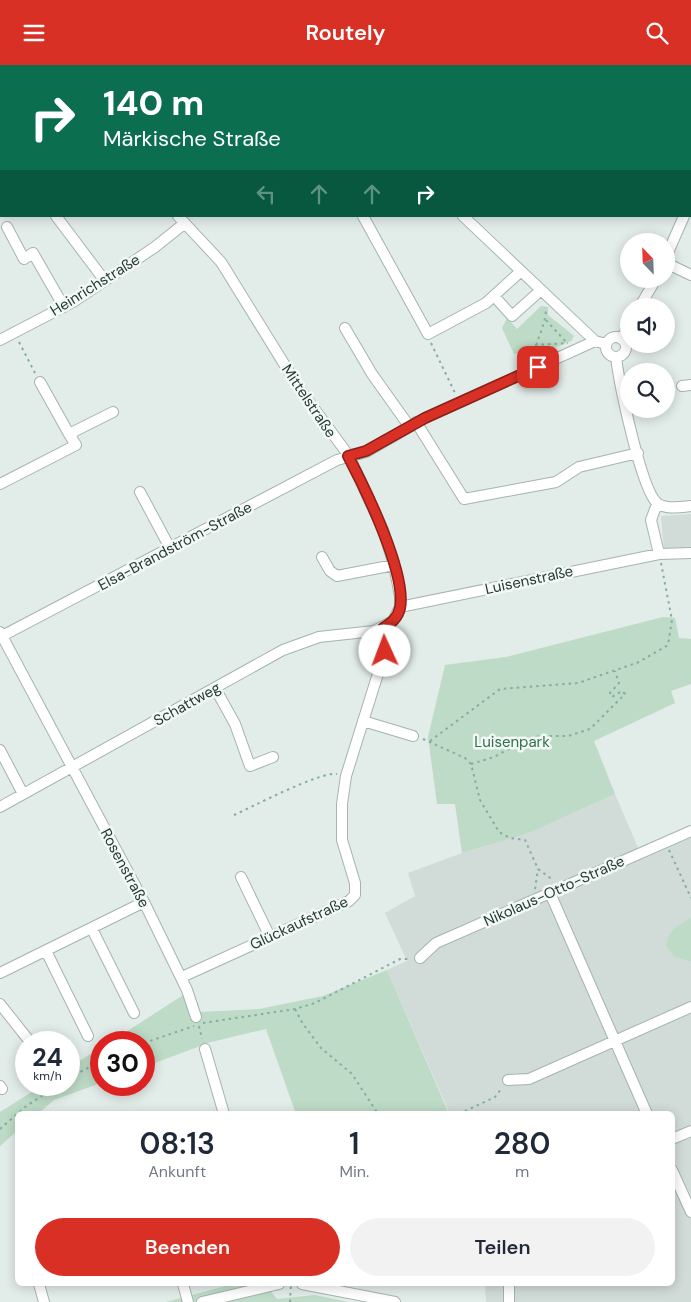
<!DOCTYPE html>
<html lang="de">
<meta charset="utf-8">
<style>
:root{--surface:#fff;--page:#f2f2f3;--text:#1f2937;--muted:#747a83;--accent:#d93025}
body{margin:0;font-family:"DM Sans",sans-serif;background:var(--page);color:var(--text);height:100vh;display:flex;flex-direction:column;font-size:19px;white-space:nowrap}
*{box-sizing:border-box;margin:0}
p{font-size:16px;color:var(--muted)}
.icon{flex:none;width:28px;height:28px;fill:none;stroke:currentColor;stroke-width:2;stroke-linecap:round;stroke-linejoin:round}
.map{position:relative;flex:1;overflow:hidden}
.drawer{position:absolute;left:15px;top:1046px;width:660px;height:175px;display:flex;flex-direction:column;background:var(--surface);border-radius:8px;box-shadow:0 2px 12px #0003}
.drawer>*{flex:none}
.guide{position:absolute;left:0px;top:0px;width:691px;height:152px;box-shadow:0 2px 12px #0003;background:#0b6e4f;color:#fff;overflow:hidden}
.needle{width:32px;rotate:337deg}
.controls{position:absolute;left:620px;top:168px;display:grid;gap:10px}
.controls a{display:grid;place-items:center;width:55px;height:55px;border-radius:50%;background:var(--surface);box-shadow:0 2px 12px #0003;font-size:25px}
.speed{position:absolute;left:15px;top:966px;display:flex;gap:10px;font-size:25px;font-weight:700;text-align:center}
.speed>*{display:grid;place-content:center;width:65px;height:65px;border-radius:50%;background:var(--surface);box-shadow:0 2px 12px #0003;line-height:1}
.speed small{font-size:12px;font-weight:400}
.speed .limit{border:8px solid #d22;background:#fff;color:#111}
.pin{position:absolute;display:grid;place-items:center;width:42px;height:42px;color:#fff;margin:-21px;border-radius:10px;box-shadow:0 2px 8px #0006}
.me{position:absolute;width:55px;margin:-28px;rotate:358deg;stroke-linejoin:round;filter:drop-shadow(0 0 4px #0008)}
.turn{display:flex;align-items:center;gap:18px;height:105px;padding:0 20px;font-size:22px}
.turn .icon{width:65px;height:65px;stroke-width:2.5}
.turn b{display:block;font-size:35px;line-height:42px}
.lanes{display:flex;align-items:center;height:48px;padding:0 20px;background:#0003;justify-content:center;gap:25px;direction:ltr}
.lanes .off{opacity:.35}
.eta{display:flex;justify-content:space-evenly;align-items:center;height:85px;text-align:center}
.eta b{font-size:30px;font-weight:600;line-height:35px}
.button{display:flex;gap:10px;margin-top:auto;padding:10px 20px}
.button a{flex:1;height:58px;border-radius:30px;background:var(--accent);color:#fff;font-size:20px;font-weight:600;line-height:58px;text-align:center}
.button a+a{background:var(--page);color:var(--text)}
header{display:flex;justify-content:space-between;align-items:center;height:65px;padding:0 20px;background:var(--accent);color:#fff;font-size:22px;font-weight:600}
.map>svg:first-child{display:block}
</style>
<header><svg class="icon" aria-label="menu" viewBox="0 0 24 24"><path d="M4 6h16M4 12h16M4 18h16"/></svg>Routely<svg class="icon" aria-label="search" viewBox="0 0 24 24"><circle cx="10" cy="10" r="6"/><path d="M15 15l6 6"/></svg></header>
<div class="map">
<svg width="691" height="1237" viewBox="0 0 691 1237">
<rect width="100%" height="100%" fill="#e2ece8"/>
<path fill="#d1dbd7" d="M422 0H609L421 1Z
M691 449V484L664 485 661 451Z
M615 729 642 792 691 770V1237H486L485 1219H672V1049H450L387 905 407 896 385 848 415 831 408 808 462 788 529 768Z"/>
<path fill="#bddbc6" d="M541 241 548 242V250L574 271 571 276 523 296 519 288 514 289 502 263 507 253 517 264Z
M663 552 675 553 679 573 691 574V619L671 626 675 638 594 676 615 729 529 768 462 788 455 739H437L428 672 445 600 506 592Z
M691 853V896H690L674 891 666 881C668 866 678 860 691 853Z
M387 905 449 1049H296L266 964 211 977 144 1002V978H109L191 925 200 947 259 944 323 931Z
M101 982V1018L54 1035 38 1049H18L17 1066 0 1081V1047L43 1020H69V1003Z
M233 1219H265L277 1234 315 1230 348 1237H166Z"/>
<g fill="none" stroke-linecap="round" stroke-linejoin="round">
<defs>
<path id="minor" d="M54 0V1
M119 0V1
M258 0 259 1
M361 0V1
M0 24H1
M690 35 691 36
M690 138 691 136
M0 140 1 139
M56 151 105 216
M363 151 428 269 486 238 521 206
M463 151 595 276 606 279
M7 162 24 194 33 188 64 242
M666 192 684 151
M666 198 691 210
M494 231 512 251 541 225
M640 241 656 214
M345 263 372 309 409 361
M606 282a10 10 0 1 1 20 0a10 10 0 1 1-20 0Z
M621 274 629 261
M0 275 73 237 155 182 185 158
M616 292C619 317 641 424 657 438 665 445 681 442 691 441
M40 317 69 369 113 347
M682 321 691 320
M416 357 464 434 556 417 579 402 638 388
M0 419 76 380 69 369
M140 427 170 483
M657 439 651 455 659 489
M322 492 330 506 337 511 394 500
M400 542 659 489 691 488
M0 567 144 837 187 925 196 952
M2 571 337 395 366 387 425 353 595 276
M215 623 235 659 250 701 273 692
M363 656 413 671
M0 685 23 729
M0 742 283 585 319 572 374 566 393 556 400 542V531L394 500 383 465 349 391 299 323 221 197 178 151
M241 812 270 872
M550 828 647 1049
M92 864 134 948
M46 886 88 971
M420 893 436 878 691 766
M0 908 144 837
M182 912 349 836 355 830V818L342 775V739L346 711 385 586 383 563
M0 939 31 978
M205 984 224 1049
M508 1015 529 1014 691 942
M0 1021 2 1024
M672 1074 691 1066
M672 1105 691 1147
M39 1219 44 1237
M183 1219 188 1237
M302 1219 395 1237
M202 1237 279 1219
M509 1237V1219"/>
</defs>
<use href="#minor" stroke="#a5b4af" stroke-width="12"/>
<path stroke="#85ada3" stroke-width="2" stroke-dasharray="2.5 4" stroke-linecap="butt" d="M546 255 566 277
M19 277 35 308
M431 278 455 328
M535 280 568 278
M534 293C535 275 546 261 546 243
M423 674 465 693 471 699 480 735 499 767 510 773 525 775 538 804 553 815
M430 676 500 624 578 618 639 597 668 580 672 555 661 498
M471 699 494 692 527 674 540 671H568L590 664 625 629 622 626 612 632 610 628 619 618 615 606
M234 750C252 742 321 706 337 709
M669 785 691 833
M535 824 538 804
M295 944 303 959 321 983 352 1009 378 1049
M203 958 295 944 315 938 400 894H411
M199 961 202 974
M144 978 194 961
M69 1013 101 996
M459 1049 495 1032 502 1023
M0 1064 25 1042 58 1020
M290 1237 291 1219"/>
<use href="#minor" stroke="#fff" stroke-width="10"/>
</g>
<g fill="none" stroke-linecap="round" stroke-linejoin="round">
<defs>
<path id="route" d="M385 586 383 563C391 558 398 553 400 543 407 509 365 423 348 391L366 386 425 353 538 302"/>
</defs>
<use href="#route" stroke="#8d1f18" stroke-width="12"/>
<use href="#route" stroke="#d93025" stroke-width="9"/>
</g>
<g text-anchor="middle" stroke-width="5" stroke-linejoin="round" paint-order="stroke">
<g font-size="15" fill="#233c36" stroke="#f3f8f6">
<text transform="translate(95 220) rotate(-32)" y="5">Heinrichstraße</text>
<text transform="translate(309 336) rotate(56)" y="5">Mittelstraße</text>
<text transform="translate(175 481) rotate(-28)" y="5">Elsa-Brandström-Straße</text>
<text transform="translate(529 515) rotate(-12)" y="5">Luisenstraße</text>
<text transform="translate(187 639) rotate(-29)" y="5">Schattweg</text>
<text transform="translate(125 803) rotate(62)" y="5">Rosenstraße</text>
<text transform="translate(554 826) rotate(-24)" y="5">Nikolaus-Otto-Straße</text>
<text transform="translate(299 858) rotate(-25)" y="5">Glückaufstraße</text>
</g>
<g font-size="15" fill="#30704c" stroke="#f3f8f6">
<text x="512" y="682">Luisenpark</text>
</g>
</g>
</svg>
<div class="controls">
<a><svg class="needle" viewBox="-14 -14 28 28"><path d="M0-13l5 13h-10z" fill="#e53935"/><path d="M0 13l5-13h-10z" fill="#747a83"/></svg></a>
<a><svg class="icon" aria-label="sound" viewBox="0 0 24 24"><path d="M4 9h4l5-4v14l-5-4H4zM17 9q2 3 0 6"/></svg></a>
<a><svg class="icon" aria-label="search" viewBox="0 0 24 24"><circle cx="10" cy="10" r="6"/><path d="M15 15l6 6"/></svg></a>
</div>
<div class="speed"><div>24<small>km/h</small></div><div class="limit">30</div></div>
<div class="pin" style="left:538px;top:302px;background:#d93025"><svg class="icon" aria-label="arrive" viewBox="0 0 24 24"><path d="M6 21V4h12l-3 4 3 4H6"/></svg></div>
<svg class="me" style="left:385px;top:586px" viewBox="-20 -20 40 40"><circle r="19" fill="#fff"/><path d="M0-13L10 11 0 6-10 11z" fill="#d93025"/></svg>
<div class="guide">
<div class="turn"><svg class="icon" aria-label="right" viewBox="0 0 24 24"><path d="M7 20v-9h11M14 6l5 5-5 5"/></svg><div><b>140 m</b>Märkische Straße</div></div>
<div class="lanes"><svg class="icon off" aria-label="left" viewBox="0 0 24 24"><path d="M17 20v-9H6M10 6l-5 5 5 5"/></svg><svg class="icon off" aria-label="ahead" viewBox="0 0 24 24"><path d="M12 20V5M6 11l6-6 6 6"/></svg><svg class="icon off" aria-label="ahead" viewBox="0 0 24 24"><path d="M12 20V5M6 11l6-6 6 6"/></svg><svg class="icon" aria-label="right" viewBox="0 0 24 24"><path d="M7 20v-9h11M14 6l5 5-5 5"/></svg></div>
</div>
<section class="drawer">
<div class="eta">
<div><b>08:13</b><p>Ankunft</p></div>
<div><b>1</b><p>Min.</p></div>
<div><b>280</b><p>m</p></div>
</div>
<div class="button"><a>Beenden</a><a>Teilen</a></div>
</section>
</div>
